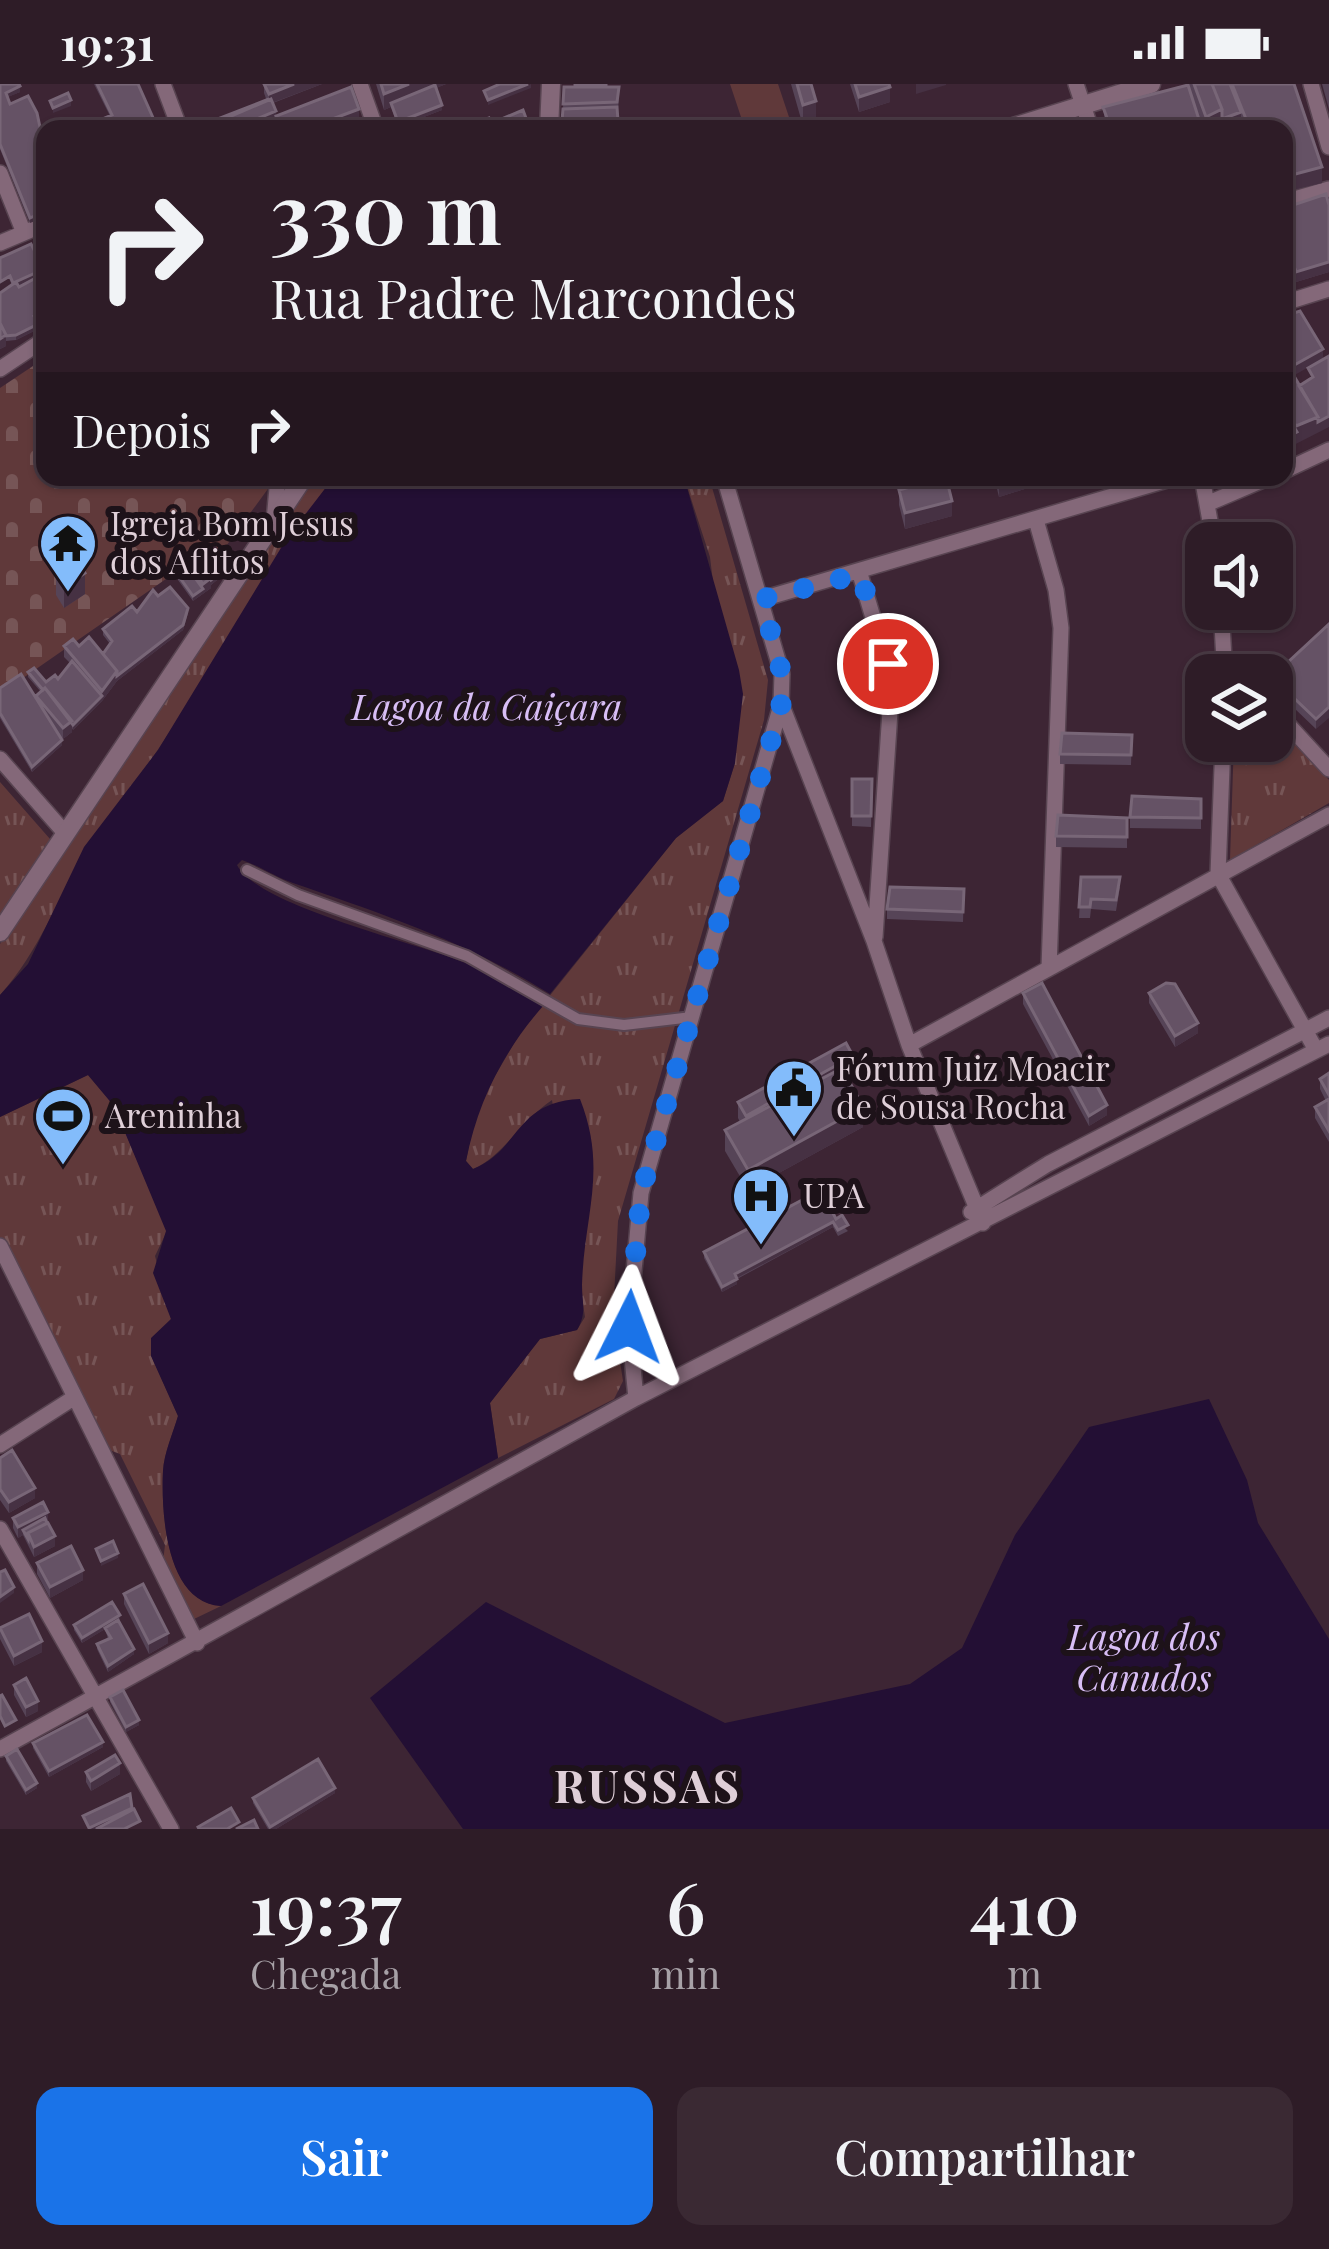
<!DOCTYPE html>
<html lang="pt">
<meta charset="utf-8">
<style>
:root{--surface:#2e1c27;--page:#3a2933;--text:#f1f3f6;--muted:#a7a1a7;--line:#493a44;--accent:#1a73e8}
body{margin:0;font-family:"Playfair Display",serif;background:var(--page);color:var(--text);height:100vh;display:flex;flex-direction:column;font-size:45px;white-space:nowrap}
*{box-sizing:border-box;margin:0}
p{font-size:39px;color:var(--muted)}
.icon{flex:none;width:66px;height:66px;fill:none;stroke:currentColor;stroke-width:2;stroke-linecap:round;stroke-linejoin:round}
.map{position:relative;height:1745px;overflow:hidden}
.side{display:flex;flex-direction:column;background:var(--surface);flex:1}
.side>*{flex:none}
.guide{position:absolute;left:36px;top:36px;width:1257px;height:366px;border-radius:24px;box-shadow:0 3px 9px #0004,0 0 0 3px var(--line);background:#2e1c27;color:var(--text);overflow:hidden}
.controls{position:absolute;left:1185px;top:438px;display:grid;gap:24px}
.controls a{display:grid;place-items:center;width:108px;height:108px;border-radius:24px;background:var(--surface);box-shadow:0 3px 9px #0004,0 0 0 3px var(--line);font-size:60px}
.pin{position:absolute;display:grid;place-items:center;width:102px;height:102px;color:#fff;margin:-51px;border:6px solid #fff;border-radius:50%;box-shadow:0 3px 12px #0007}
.me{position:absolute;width:132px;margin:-66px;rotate:3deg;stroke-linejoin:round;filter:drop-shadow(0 0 9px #0008)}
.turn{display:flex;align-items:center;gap:42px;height:252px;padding:0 36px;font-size:54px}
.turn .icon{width:156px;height:156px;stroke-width:2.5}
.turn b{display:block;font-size:84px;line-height:102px}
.then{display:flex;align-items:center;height:114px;padding:0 36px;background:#0003;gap:24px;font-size:45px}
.eta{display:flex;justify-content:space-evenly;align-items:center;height:204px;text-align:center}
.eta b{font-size:72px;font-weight:600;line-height:84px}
.button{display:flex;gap:24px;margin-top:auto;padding:24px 36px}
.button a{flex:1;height:138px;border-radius:24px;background:var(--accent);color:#fff;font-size:48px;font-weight:600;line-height:138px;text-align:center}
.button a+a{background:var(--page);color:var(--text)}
.status{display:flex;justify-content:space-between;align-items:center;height:84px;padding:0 60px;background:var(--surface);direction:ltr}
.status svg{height:33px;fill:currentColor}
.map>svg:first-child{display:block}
</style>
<div class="status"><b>19:31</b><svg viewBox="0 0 49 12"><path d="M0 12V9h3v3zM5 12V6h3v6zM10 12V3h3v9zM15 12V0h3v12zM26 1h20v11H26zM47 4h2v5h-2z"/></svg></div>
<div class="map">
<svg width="1329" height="1745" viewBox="0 0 1329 1745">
<defs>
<pattern id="cemetery-stones" width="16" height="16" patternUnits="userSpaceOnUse" patternTransform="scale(3)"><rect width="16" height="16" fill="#60393a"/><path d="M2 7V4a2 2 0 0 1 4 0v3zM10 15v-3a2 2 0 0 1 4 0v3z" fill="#765556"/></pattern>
<pattern id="park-tufts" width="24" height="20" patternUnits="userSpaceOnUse" patternTransform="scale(3)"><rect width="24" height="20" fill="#60393a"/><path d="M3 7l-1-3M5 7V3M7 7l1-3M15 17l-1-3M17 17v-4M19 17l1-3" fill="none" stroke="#765556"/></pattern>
</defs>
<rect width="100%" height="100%" fill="#3d2534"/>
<path fill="#60393a" d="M730 0H778L792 42 745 45Z"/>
<path fill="url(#cemetery-stones)" d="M45 274V393H265L270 402 221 469 215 461 0 610V304Z"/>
<path fill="url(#park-tufts)" d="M313 393H334C268 479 219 574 159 664 137 697 111 728 90 762 59 811 39 868 0 911V860Z
M684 393H709L768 596 764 636 618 1137 613 1232 623 1297 614 1315 498 1374 490 1319 540 1255 577 1246 585 1233 552 1016C523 1035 501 1074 473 1085L466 1077 477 1023 520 949 676 754 723 717 735 679 710 473Z
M1272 633 1329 696V719L1230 776 1234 657H1272Z
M0 698 50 755 0 830Z
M88 991 114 1022 167 1147 155 1172 171 1235 151 1271 178 1332C173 1349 164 1369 163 1387 161 1429 166 1518 221 1522L194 1535 163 1478 165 1461 120 1370 104 1364 0 1153V1033Z"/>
<path fill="#230f34" d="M334 393H684L739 586 743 610 735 679 723 717 676 754 550 910C469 859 383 830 293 799 275 793 260 782 242 776L237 781C257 821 413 858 460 877 489 888 516 907 543 922 503 968 478 1017 466 1077L473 1085C520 1067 514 1018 580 1015 608 1086 584 1130 582 1201 582 1219 587 1229 577 1246L540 1255 490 1319 498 1374 221 1522C166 1519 161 1429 163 1387 164 1369 173 1349 178 1332L151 1272V1254L171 1235 153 1189 166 1147 114 1022 88 991 0 1033V911L28 880 84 763 158 666 287 454Z
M1209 1315 1247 1396 1258 1439 1329 1555V1745H463L370 1614 486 1518 725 1639 910 1600 962 1564 1015 1451 1089 1343Z"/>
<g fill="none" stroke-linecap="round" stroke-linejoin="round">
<defs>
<path id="pedestrian" d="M247 786 298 811 467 872 578 935 624 941 692 933"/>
<path id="minor" d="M163 0 180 45
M360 0 376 45
M1076 0 1091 45
M1311 0 1329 63
M0 89 24 149
M1284 118 1329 105
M0 159 45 140
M1284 219 1329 205
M0 285 45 255
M1284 387 1329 366
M1202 393 1214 459
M1209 419 1270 393
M1036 436 1056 506 1061 544 1049 884
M274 437 278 393
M860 490 892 597 875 853
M762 515 1177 393
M1221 525 1225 591
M782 622 874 857 909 961 983 1139
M1272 623 1329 685
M1223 657 1218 790 1316 966
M0 675 65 749
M909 961 1329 731
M971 1128 1048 1080 1329 934
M0 1162 197 1559
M636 1314 629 1243 641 1109 781 621 782 590 724 393
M0 1361 75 1313
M0 1445 171 1745
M0 1665 636 1314 1329 960"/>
<path id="tertiary" d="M549 45 551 0
M1007 45 1151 0
M0 848 304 393"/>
</defs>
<use href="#pedestrian" stroke="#584451" stroke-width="14"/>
<use href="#minor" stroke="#584451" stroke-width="18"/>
<use href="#tertiary" stroke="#584451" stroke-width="21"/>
<use href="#pedestrian" stroke="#846879" stroke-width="10"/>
<use href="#minor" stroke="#846879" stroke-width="15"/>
<use href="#tertiary" stroke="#846879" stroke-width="18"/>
</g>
<path fill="#564457" d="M0 0 20 8 7 13 10 20 37 29 30 139 0 65Z
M94 0H138L158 45H86V42L110 32Z
M264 0H322L273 19 276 32 359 35 334 45H277L264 9Z
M376 0H446L436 4 442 26 398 43 391 23 384 26Z
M791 0H811L816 38 803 42Z
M850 0H889L890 18 859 28Z
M1188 0H1294L1322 99 1284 108V45H1244L1241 39 1225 45H1203L1195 23 1202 45H1106L1103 23 1188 3Z
M1322 0H1329V25Z
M564 3H606L619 13 618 26 562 45Z
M1329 121V188L1296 198 1284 163V124Z
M0 174 44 189 45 230 36 236 38 245 16 256 6 257V262L0 265V209L12 201Z
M994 393H1031V403L999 413Z
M899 406 952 432 905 445 899 421Z
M200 478 228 487 211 501V504L193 517 178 496V491L190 487V481Z
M56 490 85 510 64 524 56 511Z
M158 512 188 529 183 546 117 597 102 617 73 646 72 644V648L63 655 59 650 62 661 32 688 0 634V604L36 614 41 608 28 593V588L46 598 58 595 70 579 64 573V562H79L103 570 110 560 103 551V545L137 528Z
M1329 540 1316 645 1272 603V593Z
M1132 651 1131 681 1060 680V670Z
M852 695H872L871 743 852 742Z
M1201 715V745L1130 744V733Z
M1127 734V764L1056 763V752Z
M1081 793 1120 803 1116 827 1091 825 1090 834H1079Z
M964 805 963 838 887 835V825Z
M1023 909 1107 1031 1089 1042 1023 920Z
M1149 909 1198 949 1175 963 1149 919Z
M853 988 846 992 863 1043 748 1106 725 1067V1046L740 1038 738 1034V1018Z
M1329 989V1058L1315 1034V1023L1326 1017 1320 1005V995Z
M836 1135 848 1147 838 1152 833 1143 737 1195V1200L722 1208 704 1174V1168Z
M0 1374 35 1414 9 1429 0 1416Z
M13 1434 48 1438 55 1462 34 1473 23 1451 18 1454 13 1444Z
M37 1479 83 1496 50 1514 37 1490Z
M124 1510 168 1559 149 1570 124 1520Z
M120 1536 118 1537 134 1570 108 1588 97 1565V1560L108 1555 105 1545 82 1559 74 1546V1541Z
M0 1544 42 1568 14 1582 0 1555Z
M14 1601 38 1627 26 1633 14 1611Z
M110 1613 139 1641 126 1648 110 1618Z
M33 1659 103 1663 49 1693 33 1664Z
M6 1672 37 1704 26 1711 6 1677Z
M86 1688 120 1690 91 1707 86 1698Z
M335 1709 276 1745H268L253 1719V1714Z"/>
<path fill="#463143" d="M294 0H322L269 20V10Z
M409 0H446L392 22 391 19V23L384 26V10Z
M531 0V4L488 21V16Z
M916 0H946V1L916 10Z
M20 2V8L6 14V9Z
M890 3V18L859 28V13Z
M71 16V22L53 29V24Z
M816 17V38L803 42V21Z
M442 21V26L398 43V38Z
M359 25V35L334 45H306Z
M1222 25 1241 28V39L1225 45H1206V33Z
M276 27V43L270 45H225Z
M1322 83V99L1284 108V93Z
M45 127V133L30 139V134Z
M1329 178V188L1296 198V188Z
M44 185V190L13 204V199Z
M38 240V245L16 256V251Z
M6 251V262L0 265V255Z
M1323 265V275L1284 297V287Z
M1329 332V343L1284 366V355L1296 349V342L1318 333Z
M999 393H1031V403L999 413Z
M952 417V432L905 445V429Z
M228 482V487L211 501V496Z
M85 489V510L64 524V503Z
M211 494V504L193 517V512L203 505V500Z
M188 524 183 546 117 597V592Z
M117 587V597L102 617 73 646V641L102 612V607Z
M1329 623V634L1316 645V635Z
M72 637V648L63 655V644Z
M62 656V661L32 688V683Z
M1198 939V949L1175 963V952Z
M853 972V988L746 1048V1032Z
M1107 1021V1031L1089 1042V1032Z
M863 1023V1043L748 1106V1086Z
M833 1138V1143L735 1195V1190Z
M737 1195V1200L722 1208V1203Z
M35 1404V1414L9 1429V1418Z
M48 1428V1438L23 1446V1451L18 1454V1443Z
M55 1452V1462L34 1473V1463Z
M118 1469V1474L101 1482V1477Z
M83 1486V1496L50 1514V1503Z
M14 1503V1509L0 1519V1513Z
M120 1531V1536L82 1559V1554Z
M168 1549V1559L149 1570V1559Z
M42 1557V1568L14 1582V1572Z
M134 1565V1570L108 1588V1582Z
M38 1617V1627L26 1633V1623Z
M139 1636V1641L126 1648V1643Z
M103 1658V1663L49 1693V1687Z
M120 1679V1690L91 1707V1697Z
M37 1699V1704L26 1711V1706Z
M335 1704V1709L276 1745H270Z
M132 1724V1729L98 1745H89Z"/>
<path fill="#655265" stroke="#786677" stroke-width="3" d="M0 0H19L20 2 6 9 10 20 28 12 37 29 45 67V127L30 134 0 60Z
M97 0H138L158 45H130L127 38 114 45H87L86 42 112 31Z
M264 0H294L269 10Z
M381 0H409L384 10Z
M500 0H528L488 16 484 7Z
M575 0H606V3H575Z
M797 0H811L816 17 803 21Z
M855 0H889L890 3 859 13Z
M1194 0H1212L1222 25 1206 33Z
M1212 0H1230L1241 28 1222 35V25Z
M1232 0H1294L1322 83 1284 93V45H1250Z
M435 1 442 21 398 38 391 19Z
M1188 1 1202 45H1111L1103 23Z
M351 3 359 25 306 45H281L276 32Z
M564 3H619L617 18 563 20Z
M68 9 71 16 53 24 50 17Z
M269 15 201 45H192Z
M271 15 276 27 233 45H201Z
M617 23 618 37H562L563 25Z
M523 26 530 45H481L478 38 489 34 493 44 501 41 499 36Z
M562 37H618L619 45H562Z
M1326 110 1329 121V178L1296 188 1284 152V124Z
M31 160 44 185 13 199 10 192 0 198V174Z
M45 189V225L34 232 38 240 16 251 5 252 6 251 0 239V209L16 198 19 203Z
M1300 227 1323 265 1289 284 1287 280 1284 281V232Z
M0 239 6 251 0 255Z
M1329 272V332L1318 338V333L1299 302 1313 293 1308 284Z
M1287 280 1318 333 1296 342 1284 321V281Z
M1284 326 1297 348 1284 355Z
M946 393 952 417 905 429 899 406Z
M215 466 228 482 211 496 200 478Z
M76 475 85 489 64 503 56 490Z
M198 475 211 494 203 500 190 481Z
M188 484 203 505 193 512 178 491Z
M170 503 188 524 183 541 117 592V587L103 570 112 557 103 545 132 522 137 528 153 506 158 512Z
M1329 540V623L1316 635 1272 593Z
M89 553 117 587 102 607 64 562 73 555 79 562Z
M72 577 102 612 73 641 45 604 43 606 28 588 34 584 46 598 55 591 58 595Z
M21 590 62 656 32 683 0 629V604Z
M45 604 72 637 63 644 36 612Z
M1062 649 1132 651 1131 671 1060 670Z
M852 695H872L871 732H852Z
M1132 712 1201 715V734L1130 733Z
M1058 731 1127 734V753L1056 752Z
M1081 793H1120L1116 816 1091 815 1090 823H1079Z
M890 803 964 805 963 828 887 825Z
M1042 899 1107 1021 1089 1032 1023 909Z
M1166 899 1175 900 1198 939 1175 952 1149 909Z
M846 959 853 972 746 1032 738 1018Z
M842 984 863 1023 748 1086 725 1046Z
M1329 989V1011L1320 995Z
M1329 1015V1047L1315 1023Z
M821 1106 836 1135 842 1131 848 1141 838 1146 833 1138 735 1190 737 1195 722 1203 704 1168Z
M12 1366 35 1404 9 1418 0 1405V1374Z
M43 1418 48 1428 18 1443 13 1434Z
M45 1434 47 1439 28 1449V1455L23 1446Z
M48 1439 55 1452 34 1463 28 1449Z
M113 1457 118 1469 101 1477 96 1465Z
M71 1462 83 1486 50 1503 37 1479Z
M5 1486 14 1503 0 1513V1488Z
M143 1500 168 1549 149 1559 124 1510Z
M112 1518 120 1531 82 1554 74 1541Z
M29 1530 42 1557 14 1572 0 1544Z
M118 1536 134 1565 108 1582 97 1560 111 1554 105 1544Z
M26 1594 38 1617 26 1623 14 1601Z
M123 1606 139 1636 126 1643 110 1613Z
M2 1611 16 1636 5 1642 0 1632V1612Z
M87 1631 103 1658 49 1687 33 1659Z
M17 1665 37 1699 26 1706 6 1672Z
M115 1671 120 1679 91 1697 86 1688Z
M318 1675 335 1704 270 1743 253 1714Z
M130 1710 132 1724 89 1744 83 1732Z
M231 1724 239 1738 227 1745H199L198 1743Z
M134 1725 140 1737 124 1745H96Z
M254 1736 258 1745H236Z"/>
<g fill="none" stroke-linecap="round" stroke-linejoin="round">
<path stroke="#1a73e8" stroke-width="21" stroke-dasharray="0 37.8" d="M629 1243 641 1109 781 622 782 590 762 515 860 490 888 580"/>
</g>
<defs>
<symbol id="temple-pin" viewBox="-11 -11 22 30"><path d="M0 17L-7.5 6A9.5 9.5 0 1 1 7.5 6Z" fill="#83bcfb" stroke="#1d1219"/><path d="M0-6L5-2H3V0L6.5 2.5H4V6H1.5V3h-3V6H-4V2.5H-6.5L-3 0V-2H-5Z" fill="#111"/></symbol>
<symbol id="civic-pin" viewBox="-11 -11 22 30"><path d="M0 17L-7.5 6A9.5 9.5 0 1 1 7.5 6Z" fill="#83bcfb" stroke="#1d1219"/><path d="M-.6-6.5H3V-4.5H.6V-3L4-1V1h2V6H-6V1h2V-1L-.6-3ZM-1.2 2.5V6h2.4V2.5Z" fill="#111"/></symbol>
<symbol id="stadium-pin" viewBox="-11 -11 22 30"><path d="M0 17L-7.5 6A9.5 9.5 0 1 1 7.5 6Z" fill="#83bcfb" stroke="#1d1219"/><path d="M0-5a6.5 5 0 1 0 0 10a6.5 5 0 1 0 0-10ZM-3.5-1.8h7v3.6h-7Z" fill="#111"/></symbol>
<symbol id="hospital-pin" viewBox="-11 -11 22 30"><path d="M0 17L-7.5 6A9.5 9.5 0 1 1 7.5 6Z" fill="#83bcfb" stroke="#1d1219"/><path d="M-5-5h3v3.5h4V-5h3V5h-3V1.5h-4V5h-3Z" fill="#111"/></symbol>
</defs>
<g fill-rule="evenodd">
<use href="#temple-pin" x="35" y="426" width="66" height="90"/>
<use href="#civic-pin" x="761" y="971" width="66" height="90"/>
<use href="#stadium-pin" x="30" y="999" width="66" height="90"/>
<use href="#hospital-pin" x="728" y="1079" width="66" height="90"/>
</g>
<g text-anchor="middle" stroke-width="12" stroke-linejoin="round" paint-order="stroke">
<g font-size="33" fill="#dfcfd8" stroke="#1d1219" text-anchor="start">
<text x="110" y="452">Igreja Bom Jesus<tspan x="110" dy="38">dos Aflitos</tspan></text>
<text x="836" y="997">Fórum Juiz Moacir<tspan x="836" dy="38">de Sousa Rocha</tspan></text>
<text x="105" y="1044">Areninha</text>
<text x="803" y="1124">UPA</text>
</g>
<g font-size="36" font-style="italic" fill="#d8bef6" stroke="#1d1219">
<text x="487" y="636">Lagoa da Caiçara</text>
<text x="1144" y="1566">Lagoa dos<tspan x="1144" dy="41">Canudos</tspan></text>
</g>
<g font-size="45" font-weight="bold" letter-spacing="3" fill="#dfcfd8" stroke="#1d1219">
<text x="648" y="1719">RUSSAS</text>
</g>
</g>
</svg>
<div class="controls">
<a><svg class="icon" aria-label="sound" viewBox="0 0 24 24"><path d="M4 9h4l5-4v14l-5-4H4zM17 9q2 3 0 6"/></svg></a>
<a><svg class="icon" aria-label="layers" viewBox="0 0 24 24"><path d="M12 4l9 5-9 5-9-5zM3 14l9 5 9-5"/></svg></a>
</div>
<div class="pin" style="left:888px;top:580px;background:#d93025"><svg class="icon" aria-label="arrive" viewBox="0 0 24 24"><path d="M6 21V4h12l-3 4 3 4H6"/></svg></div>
<svg class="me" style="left:629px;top:1243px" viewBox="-20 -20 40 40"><path d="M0-17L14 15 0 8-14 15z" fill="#1a73e8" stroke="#fff" stroke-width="4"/></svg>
<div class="guide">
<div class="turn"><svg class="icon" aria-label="right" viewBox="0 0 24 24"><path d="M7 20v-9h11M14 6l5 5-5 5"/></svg><div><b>330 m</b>Rua Padre Marcondes</div></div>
<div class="then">Depois<svg class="icon" aria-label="right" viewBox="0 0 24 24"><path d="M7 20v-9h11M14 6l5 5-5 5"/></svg></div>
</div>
</div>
<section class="side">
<div class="eta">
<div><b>19:37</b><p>Chegada</p></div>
<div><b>6</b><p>min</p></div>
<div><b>410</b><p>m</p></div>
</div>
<div class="button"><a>Sair</a><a>Compartilhar</a></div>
</section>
